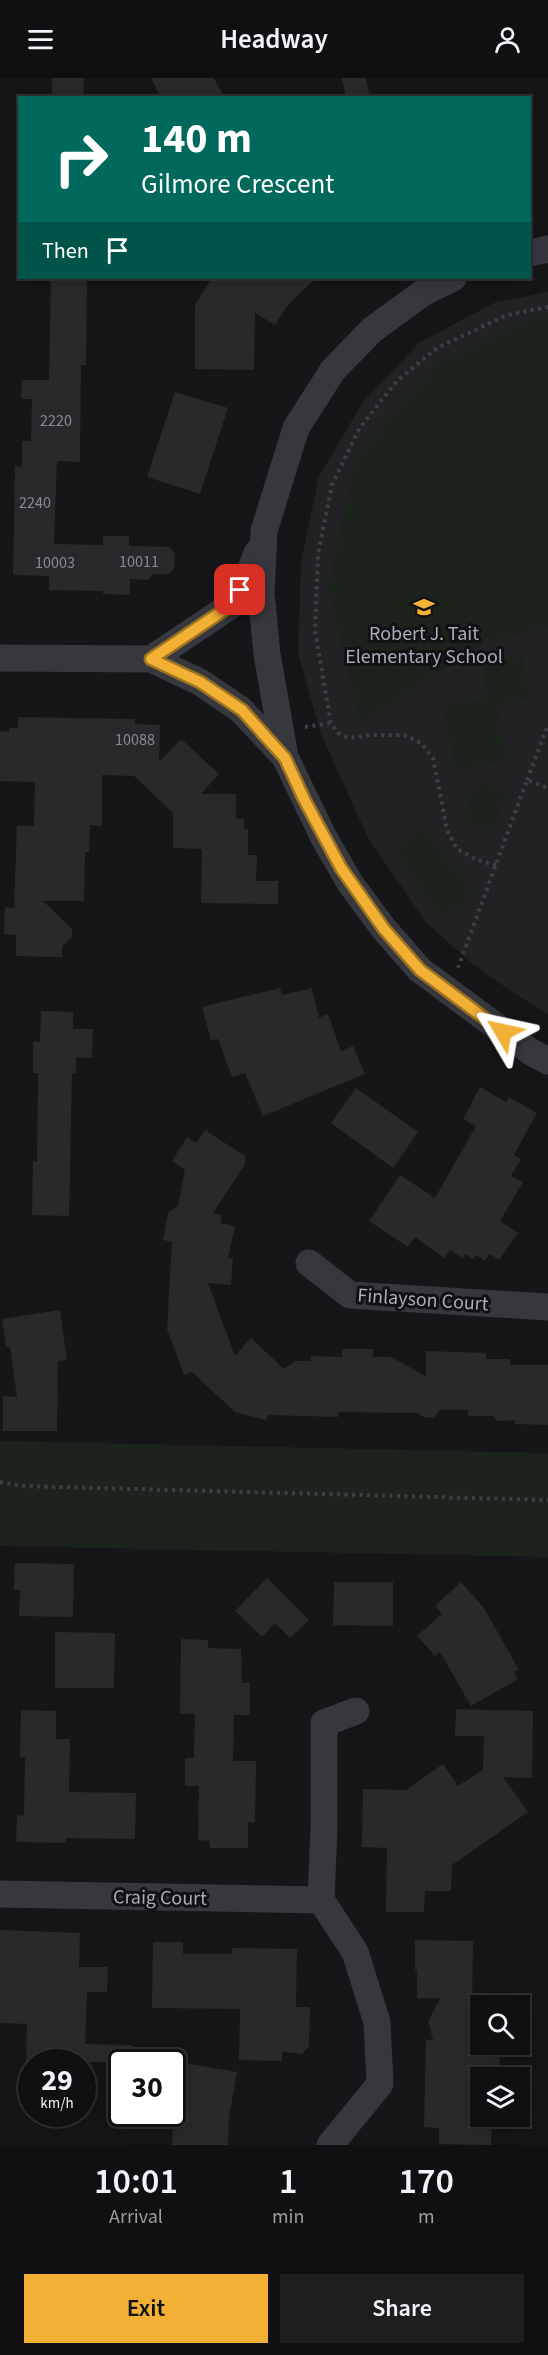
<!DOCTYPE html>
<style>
:root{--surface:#101012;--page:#1e1e20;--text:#f1f3f6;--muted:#9c9d9f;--line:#303032;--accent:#f2b134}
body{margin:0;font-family:"Source Sans 3",sans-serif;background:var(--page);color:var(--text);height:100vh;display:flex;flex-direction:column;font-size:22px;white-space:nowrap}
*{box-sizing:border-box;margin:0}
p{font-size:20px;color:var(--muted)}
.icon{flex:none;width:33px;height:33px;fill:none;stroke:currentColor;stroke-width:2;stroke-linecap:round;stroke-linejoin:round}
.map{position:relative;height:2067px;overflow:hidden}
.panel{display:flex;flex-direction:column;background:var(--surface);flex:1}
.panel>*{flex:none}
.top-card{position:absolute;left:18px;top:18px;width:513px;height:183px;border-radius:0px;box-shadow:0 3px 15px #0003,0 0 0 2px var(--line);background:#00695c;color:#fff;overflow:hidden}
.controls{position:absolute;left:470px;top:1917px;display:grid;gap:12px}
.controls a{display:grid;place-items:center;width:60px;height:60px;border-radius:0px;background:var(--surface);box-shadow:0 3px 15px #0003,0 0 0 2px var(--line);font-size:30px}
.speed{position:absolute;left:18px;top:1971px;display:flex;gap:12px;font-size:30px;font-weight:700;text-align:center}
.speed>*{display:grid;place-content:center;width:78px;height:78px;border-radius:50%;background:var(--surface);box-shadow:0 3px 15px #0003,0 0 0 2px var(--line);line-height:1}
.speed small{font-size:15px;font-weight:400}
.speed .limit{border:3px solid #111;border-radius:9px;background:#fff;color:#111}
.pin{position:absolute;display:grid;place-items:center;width:51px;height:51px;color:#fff;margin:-26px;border-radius:12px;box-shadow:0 3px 9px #0006}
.me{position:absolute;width:66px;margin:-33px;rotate:306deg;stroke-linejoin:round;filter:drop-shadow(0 0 4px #0008)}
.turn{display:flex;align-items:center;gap:21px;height:126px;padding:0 24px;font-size:27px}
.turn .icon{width:78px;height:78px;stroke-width:2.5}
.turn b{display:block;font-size:42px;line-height:51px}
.then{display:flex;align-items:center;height:57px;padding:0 24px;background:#0003;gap:12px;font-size:22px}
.eta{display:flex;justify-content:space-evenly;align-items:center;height:102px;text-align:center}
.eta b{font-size:36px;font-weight:600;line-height:42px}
.action{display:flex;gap:12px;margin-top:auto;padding:12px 24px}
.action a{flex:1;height:69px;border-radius:0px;background:var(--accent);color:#111;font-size:24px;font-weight:600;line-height:69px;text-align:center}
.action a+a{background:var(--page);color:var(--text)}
header{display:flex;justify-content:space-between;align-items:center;height:78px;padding:0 24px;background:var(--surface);font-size:27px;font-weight:600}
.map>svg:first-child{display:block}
</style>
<header><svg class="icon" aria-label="menu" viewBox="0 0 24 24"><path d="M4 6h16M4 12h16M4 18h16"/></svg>Headway<svg class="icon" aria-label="person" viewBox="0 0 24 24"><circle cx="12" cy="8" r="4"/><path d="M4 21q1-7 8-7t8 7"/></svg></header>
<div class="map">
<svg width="548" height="2067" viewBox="0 0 548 2067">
<rect width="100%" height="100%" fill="#161618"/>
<path fill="#222225" d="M548 214V936L515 916 470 884 426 844 369 762 320 654 298 575 301 483 319 398 363 324 420 264 496 224Z"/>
<path fill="#1c231d" d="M548 233V549L482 566 360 646 328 509 356 378 438 284Z
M522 578 531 621 498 627 507 683 456 693 442 628 487 620 482 586Z
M477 701 507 713 493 753 462 743Z
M425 749 475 817 442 841 392 773Z
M0 1363 548 1375V1479L0 1468Z"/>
<path fill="#29292c" d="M52 0H84L83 20H52Z
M151 0H214L224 20H161Z
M342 0H366L370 20H346Z
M51 200H87L86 287H81L80 384 57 383 54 466 103 467V458H129V468L169 469 175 475 174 491 168 496H153L148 502 130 501V517L103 516V513L49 512V498L13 497 15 388 22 389V363H31L32 321H21L22 302H49Z
M212 200H316L287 228 275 247 255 235 254 292 195 291V227Z
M175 314 228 330 200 416 147 399Z
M18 639 135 641V646L160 647 159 684 181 661 219 696 201 716H236V741H244V751H248V777H257L256 803H278V826L201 825 202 771 173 770V735L134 698 102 697V748L90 747 89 774H85L84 823H43L72 851V859L62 868V879L16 878V857L4 856 5 829 14 830 17 748H34L35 704 0 703V653L9 654V650H18Z
M280 910 282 917 312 910 319 940 328 936 341 973 353 968 365 996 263 1038 245 995 232 999 218 961 211 962 202 929Z
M41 933 73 934V951H93L92 980 76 979V996L72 995 69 1138 32 1137 33 1083 37 1084 38 995H33V964H40Z
M480 1009 506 1024 509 1019 537 1035 514 1077 521 1081 511 1098 523 1104 500 1143 518 1155 499 1182 490 1176 485 1183 476 1177 473 1181 466 1176 463 1180 450 1172 444 1180 415 1159 408 1169 369 1143 400 1097 435 1120 476 1048 463 1041Z
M356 1010 418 1054 393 1090 331 1045Z
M205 1052 245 1078V1086L213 1135 222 1137 220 1145 235 1148 228 1180H233L231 1207 208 1205 235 1278 251 1260 284 1291 295 1283H311V1278L342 1279V1271H373V1279H391L426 1298V1273L486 1275V1281H510V1287H548V1347L515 1346V1342L497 1343 493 1338H468V1332H440L434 1340 423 1339 418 1335 338 1334V1339L268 1337 266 1342 235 1334 192 1294 184 1297 167 1251 172 1164 163 1162 168 1135 178 1127 185 1092 172 1083 187 1059 196 1065Z
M60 1232 67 1282 58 1283 57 1353H3V1318L17 1319 10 1269H6L2 1241Z
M15 1485 74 1486 73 1539 19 1538 20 1512H14Z
M267 1500 309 1542 290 1560 275 1545 262 1559 235 1533Z
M334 1504H393V1548L333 1547Z
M461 1504 484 1530 519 1592 514 1594 518 1601 471 1628 440 1574 435 1578 417 1558 442 1536 435 1528Z
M55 1554 115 1555 114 1610H55Z
M181 1561 208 1562V1570L241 1571 242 1605H250V1637H234L233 1683H256L255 1744H248V1770H210V1763L198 1762 199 1708H185V1680H194L195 1636H180Z
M456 1631 533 1633 532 1700 503 1699 528 1734 452 1787 451 1813H425L424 1834H386L387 1770 362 1769 363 1711 406 1712 443 1686 458 1708 483 1692 484 1658H455Z
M21 1632 56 1633V1661H70L69 1714 136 1715 135 1761 66 1760V1765L16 1764 17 1737 24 1738 25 1679H20Z
M0 1852 80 1855 79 1889H108L107 1914H87L85 1966 132 1967V1984H26L27 1946 0 1945Z
M415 1862 473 1863 472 1934H480V1966H500L499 1993 480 1992V2038H492L491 2067 439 2066V2050L424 2049 426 1962H433L428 1943 440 1920H417V1892H415Z
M153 1864H183V1876H232V1870L297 1871 296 1929H310L309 1968 302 1976 282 1974V1983L239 1982 240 1931 152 1930Z
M172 1983 237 1994 229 2039 228 2067H172L174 2027H172Z"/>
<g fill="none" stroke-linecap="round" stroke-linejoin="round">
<path stroke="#3d3f44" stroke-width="4" stroke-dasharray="3 4.5" stroke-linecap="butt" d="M305 649 331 645
M527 702 548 647
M496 787 477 782 457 771 447 752 433 680 421 665 404 657H372L348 660 338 655 331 645 315 553 318 476 332 407 359 351 397 303 437 270 507 237 548 229
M458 890 527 702 548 710
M0 1404 21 1408 548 1422"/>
<path stroke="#37383d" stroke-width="27" d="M530 175 548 171
M0 580 151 581 200 604 241 632 285 679 324 760 350 805 384 851 420 892 531 974 548 983
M151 581 230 528 249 496 257 475
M285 679 267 576 261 515 264 453 296 350 333 292 372 252 424 214 453 200
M309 1185 350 1217 548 1229
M0 1816 321 1822 355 1874 377 1944 380 2006 330 2067
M321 1822 324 1749V1645L356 1633"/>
</g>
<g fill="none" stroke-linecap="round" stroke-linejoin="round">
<defs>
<path id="route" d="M240 512 230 528 151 581 200 604 242 632 285 680 304 721 341 790 384 851 420 892 503 954"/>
</defs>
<use href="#route" stroke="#9d7322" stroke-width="15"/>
<use href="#route" stroke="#f2b134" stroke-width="10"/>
</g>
<defs>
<symbol id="school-bare" viewBox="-9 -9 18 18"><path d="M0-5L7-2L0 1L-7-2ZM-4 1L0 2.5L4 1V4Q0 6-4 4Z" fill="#f2b134" stroke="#111113" stroke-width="2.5" paint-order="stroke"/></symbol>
</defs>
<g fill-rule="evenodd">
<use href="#school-bare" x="409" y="514" width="30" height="30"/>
</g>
<g text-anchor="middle" stroke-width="6" stroke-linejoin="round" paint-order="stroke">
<g font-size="16" fill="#888b94">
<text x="56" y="348">2220</text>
<text x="35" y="430">2240</text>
<text x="139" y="489">10011</text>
<text x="55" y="490">10003</text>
<text x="135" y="667">10088</text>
</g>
<g font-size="20" fill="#a8adb8" stroke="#111113">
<text x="424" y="562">Robert J. Tait<tspan x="424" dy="23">Elementary School</tspan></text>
</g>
<g font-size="20" fill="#a8adb8" stroke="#111113">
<text transform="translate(423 1221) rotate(4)" y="7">Finlayson Court</text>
<text transform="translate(160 1819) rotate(1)" y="7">Craig Court</text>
</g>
</g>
</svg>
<div class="controls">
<a><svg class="icon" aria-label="search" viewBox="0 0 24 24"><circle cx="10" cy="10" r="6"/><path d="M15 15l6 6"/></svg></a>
<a><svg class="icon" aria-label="layers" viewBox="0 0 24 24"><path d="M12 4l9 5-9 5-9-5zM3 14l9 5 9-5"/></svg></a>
</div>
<div class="speed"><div>29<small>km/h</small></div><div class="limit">30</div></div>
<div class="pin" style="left:240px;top:512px;background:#d93025"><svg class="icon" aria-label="arrive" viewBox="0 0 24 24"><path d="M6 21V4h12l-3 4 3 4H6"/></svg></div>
<svg class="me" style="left:503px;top:954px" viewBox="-20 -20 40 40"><path d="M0-17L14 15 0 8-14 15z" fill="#f2b134" stroke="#fff" stroke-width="4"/></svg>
<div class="top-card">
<div class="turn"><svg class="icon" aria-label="right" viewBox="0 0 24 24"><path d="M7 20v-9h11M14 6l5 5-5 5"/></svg><div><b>140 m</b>Gilmore Crescent</div></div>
<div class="then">Then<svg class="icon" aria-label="arrive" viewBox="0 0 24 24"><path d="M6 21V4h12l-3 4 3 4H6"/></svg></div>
</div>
</div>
<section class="panel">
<div class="eta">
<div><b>10:01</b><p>Arrival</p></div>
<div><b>1</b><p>min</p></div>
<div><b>170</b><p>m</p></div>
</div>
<div class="action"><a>Exit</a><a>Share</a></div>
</section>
